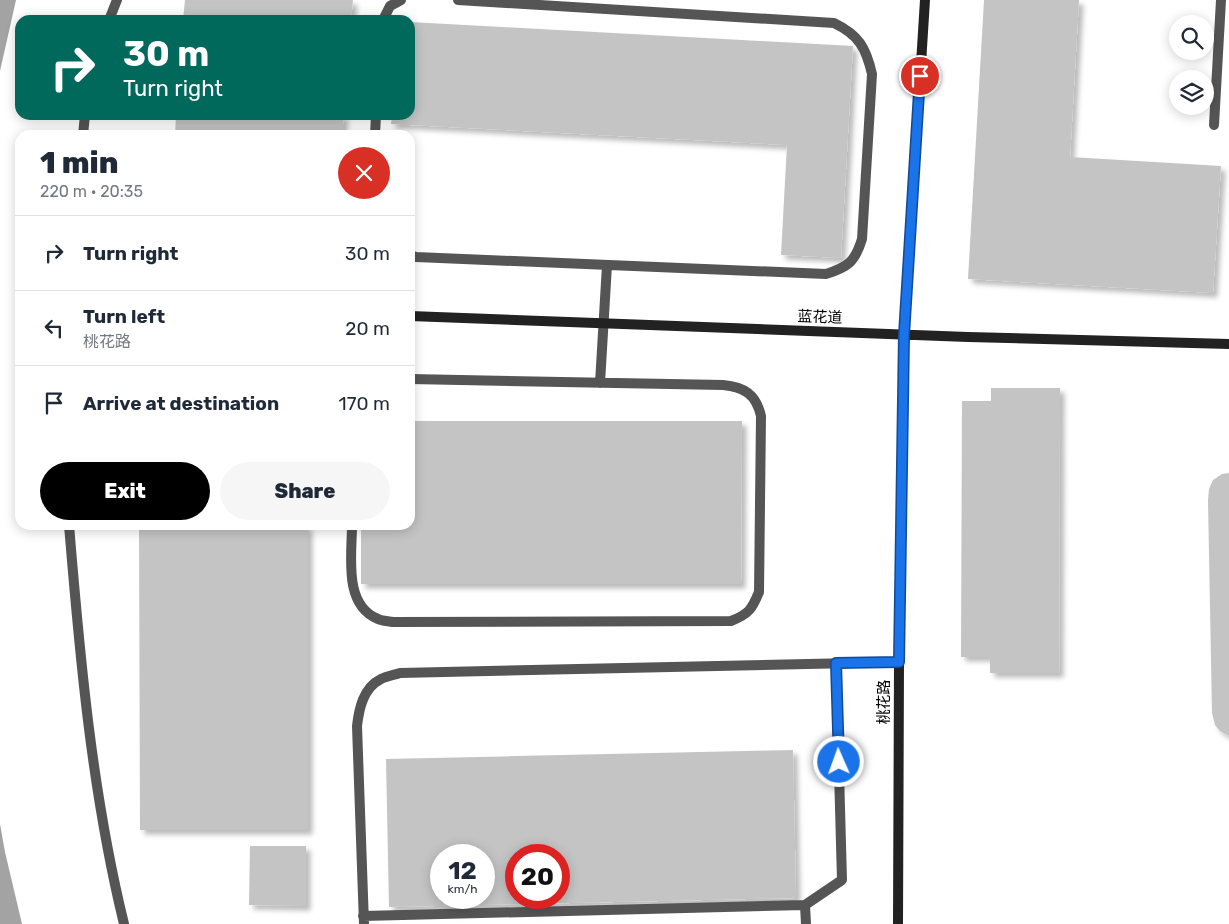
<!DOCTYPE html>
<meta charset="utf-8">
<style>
:root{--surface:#fff;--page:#f6f6f7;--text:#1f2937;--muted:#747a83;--line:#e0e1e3;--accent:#000}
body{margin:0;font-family:Rubik,"Noto Sans SC",sans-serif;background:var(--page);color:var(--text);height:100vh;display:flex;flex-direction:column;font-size:19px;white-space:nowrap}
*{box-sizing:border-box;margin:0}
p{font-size:16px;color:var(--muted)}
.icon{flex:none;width:28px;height:28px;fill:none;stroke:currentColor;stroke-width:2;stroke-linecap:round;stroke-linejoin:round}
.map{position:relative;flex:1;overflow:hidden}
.drawer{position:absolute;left:15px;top:130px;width:400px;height:400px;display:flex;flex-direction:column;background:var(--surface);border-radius:15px;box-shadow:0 2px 12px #0003}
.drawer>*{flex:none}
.guide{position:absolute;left:15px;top:15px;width:400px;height:105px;border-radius:15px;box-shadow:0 2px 12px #0003;background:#00695c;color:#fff;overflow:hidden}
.tools{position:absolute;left:1169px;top:15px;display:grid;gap:10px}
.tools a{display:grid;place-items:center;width:45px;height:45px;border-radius:50%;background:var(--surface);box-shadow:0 2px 12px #0003;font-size:25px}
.speed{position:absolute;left:430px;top:844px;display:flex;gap:10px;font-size:25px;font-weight:700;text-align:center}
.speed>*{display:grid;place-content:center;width:65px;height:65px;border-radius:50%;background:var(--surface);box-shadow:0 2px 12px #0003;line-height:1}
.speed small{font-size:12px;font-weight:400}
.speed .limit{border:8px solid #d22;background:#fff;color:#111}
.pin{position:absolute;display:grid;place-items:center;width:42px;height:42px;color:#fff;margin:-21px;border:2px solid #fff;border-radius:50%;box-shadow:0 1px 5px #0007}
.me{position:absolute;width:55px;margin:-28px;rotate:358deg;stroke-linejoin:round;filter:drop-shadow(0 0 4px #0008)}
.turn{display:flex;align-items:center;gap:18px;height:105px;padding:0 25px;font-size:22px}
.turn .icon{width:65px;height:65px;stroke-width:2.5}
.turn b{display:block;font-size:35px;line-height:42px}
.round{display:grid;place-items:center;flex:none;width:52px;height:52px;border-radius:26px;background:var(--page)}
.overview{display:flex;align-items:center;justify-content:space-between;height:85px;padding:0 25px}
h1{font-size:30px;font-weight:800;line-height:38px}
.primary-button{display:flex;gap:10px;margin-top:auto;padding:10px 25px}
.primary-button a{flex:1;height:58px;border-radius:30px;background:var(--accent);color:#fff;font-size:20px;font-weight:800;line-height:58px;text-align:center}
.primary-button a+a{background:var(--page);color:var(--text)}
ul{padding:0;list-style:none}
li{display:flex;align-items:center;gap:15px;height:75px;padding:0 25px;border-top:1px solid var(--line)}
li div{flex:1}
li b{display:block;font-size:19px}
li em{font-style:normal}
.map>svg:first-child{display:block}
</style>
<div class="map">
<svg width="1229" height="924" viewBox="0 0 1229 924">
<defs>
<filter id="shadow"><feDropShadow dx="4.5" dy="4.5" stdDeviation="2.5" flood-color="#0004"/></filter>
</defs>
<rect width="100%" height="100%" fill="#fff"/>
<path fill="#a3a3a3" d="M0 0H16L0 71Z
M0 824 5 852 22 924H0Z"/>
<path fill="#c4c4c4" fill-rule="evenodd" filter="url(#shadow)" d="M185 0H353L351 20H183Z
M984 0H1079L1070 157 1221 166 1213 293 968 279Z
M410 22 853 46 841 258 781 255 787 145 391 124 392 115H410Z
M176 115H344L342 135H175Z
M991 388H1060L1059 673H990V657H961L962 401H991Z
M410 421H742L741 584H361V525H410Z
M1229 473V736L1220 731 1215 725 1212 713 1208 500 1209 489 1213 480 1222 474Z
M139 525H308V830H140Z
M793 750 796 898 389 907 386 759ZM441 855H484V898H441ZM516 855H559V898H516Z
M250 846H306V906L249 905Z"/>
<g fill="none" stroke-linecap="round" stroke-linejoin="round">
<path stroke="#555" stroke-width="10" d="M109 20 117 0
M383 20 390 6 401 0
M1214 125 1221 0
M83 135 85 115
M375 135 376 115
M410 255 416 257 826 274C848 267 855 262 862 239L872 74C866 48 859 35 834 23L458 0
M600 383 607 265
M69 525C80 659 92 793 124 924
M352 525C352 555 343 605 378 619 382 621 388 621 393 622L731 621C749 614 752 609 759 592L761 416C756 394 744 387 723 385L410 379
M805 905 806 924
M363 916 805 905 842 880 836 663
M364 924 357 726C359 709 363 688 381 679 387 676 394 675 400 673L899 662"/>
<path stroke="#222" stroke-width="10" d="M410 316 968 337 1229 344
M898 924 899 662 904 335 925 0"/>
</g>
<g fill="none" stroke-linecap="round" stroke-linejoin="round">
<defs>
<path id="route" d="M839 762 836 663 899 662 904 335 920 76"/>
</defs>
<use href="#route" stroke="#114b97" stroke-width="12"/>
<use href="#route" stroke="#1a73e8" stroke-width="9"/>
</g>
<g text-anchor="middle" stroke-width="4.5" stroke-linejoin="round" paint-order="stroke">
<g font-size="15" fill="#000" stroke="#fff">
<text transform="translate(820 317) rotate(2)" y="5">蓝花道</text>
<text transform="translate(884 702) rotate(-90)" y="5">桃花路</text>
</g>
</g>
</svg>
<div class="tools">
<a><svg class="icon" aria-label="search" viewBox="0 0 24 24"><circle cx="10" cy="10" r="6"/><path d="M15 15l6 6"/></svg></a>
<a><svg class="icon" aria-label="layers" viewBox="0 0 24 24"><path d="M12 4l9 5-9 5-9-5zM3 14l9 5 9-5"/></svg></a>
</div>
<div class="speed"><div>12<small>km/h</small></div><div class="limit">20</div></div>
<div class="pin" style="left:920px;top:76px;background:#d93025"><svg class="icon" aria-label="arrive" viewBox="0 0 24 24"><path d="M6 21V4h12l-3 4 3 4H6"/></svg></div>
<svg class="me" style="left:839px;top:762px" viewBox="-20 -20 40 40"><circle r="17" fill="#1a73e8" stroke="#fff" stroke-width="3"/><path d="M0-11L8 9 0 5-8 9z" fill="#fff"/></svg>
<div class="guide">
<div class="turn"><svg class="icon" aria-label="right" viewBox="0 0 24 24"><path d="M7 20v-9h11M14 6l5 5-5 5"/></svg><div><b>30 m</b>Turn right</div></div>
</div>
<section class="drawer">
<div class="overview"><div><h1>1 min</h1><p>220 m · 20:35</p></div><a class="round" style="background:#d93025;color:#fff"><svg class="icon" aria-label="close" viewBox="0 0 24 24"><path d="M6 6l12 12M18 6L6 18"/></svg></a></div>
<ul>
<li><svg class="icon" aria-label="right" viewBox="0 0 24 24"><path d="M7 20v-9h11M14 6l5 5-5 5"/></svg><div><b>Turn right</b></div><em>30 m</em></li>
<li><svg class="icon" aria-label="left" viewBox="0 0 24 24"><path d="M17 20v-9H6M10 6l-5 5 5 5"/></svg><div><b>Turn left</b><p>桃花路</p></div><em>20 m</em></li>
<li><svg class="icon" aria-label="arrive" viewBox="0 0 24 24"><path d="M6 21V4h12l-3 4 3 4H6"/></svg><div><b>Arrive at destination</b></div><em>170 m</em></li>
</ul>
<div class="primary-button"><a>Exit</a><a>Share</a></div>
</section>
</div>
